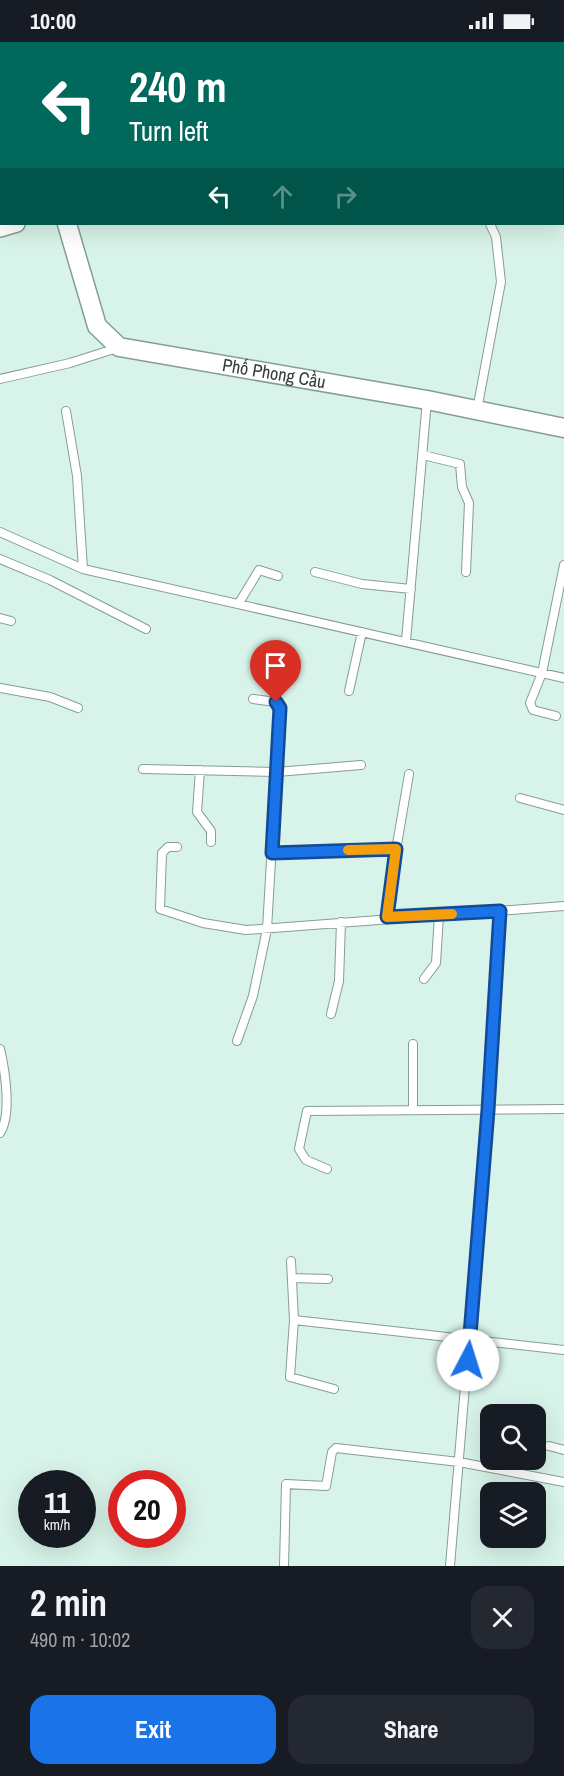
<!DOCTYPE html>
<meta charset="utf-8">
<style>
:root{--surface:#171b24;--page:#242831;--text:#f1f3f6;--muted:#9ea1a6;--accent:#1a73e8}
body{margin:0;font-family:"Archivo Narrow",sans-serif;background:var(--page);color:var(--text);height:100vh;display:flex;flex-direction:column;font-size:22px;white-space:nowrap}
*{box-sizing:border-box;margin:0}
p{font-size:20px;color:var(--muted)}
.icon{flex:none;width:33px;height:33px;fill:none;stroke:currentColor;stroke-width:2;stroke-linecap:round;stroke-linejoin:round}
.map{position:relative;height:1524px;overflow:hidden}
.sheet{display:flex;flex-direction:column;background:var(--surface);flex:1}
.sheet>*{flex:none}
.guide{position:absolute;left:0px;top:0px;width:564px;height:183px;box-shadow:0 6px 24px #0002;background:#00695c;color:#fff;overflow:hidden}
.controls{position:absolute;left:480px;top:1362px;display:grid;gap:12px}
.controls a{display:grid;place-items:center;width:66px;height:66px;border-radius:12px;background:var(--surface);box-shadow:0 6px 24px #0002;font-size:30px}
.speed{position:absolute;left:18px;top:1428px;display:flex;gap:12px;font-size:30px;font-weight:700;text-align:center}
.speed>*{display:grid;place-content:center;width:78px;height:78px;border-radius:50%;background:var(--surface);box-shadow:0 6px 24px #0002;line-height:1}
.speed small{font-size:15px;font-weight:400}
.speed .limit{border:9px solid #d22;background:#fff;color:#111}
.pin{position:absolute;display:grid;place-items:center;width:51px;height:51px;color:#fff;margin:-62px -26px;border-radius:50% 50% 50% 0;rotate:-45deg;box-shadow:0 0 6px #0007}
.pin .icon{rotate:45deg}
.me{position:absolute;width:66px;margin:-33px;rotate:5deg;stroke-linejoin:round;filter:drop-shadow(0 0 4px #0008)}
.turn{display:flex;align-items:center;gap:21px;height:126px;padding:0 30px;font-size:27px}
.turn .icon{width:78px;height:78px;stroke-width:2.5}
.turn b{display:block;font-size:42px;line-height:51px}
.lanes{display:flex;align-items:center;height:57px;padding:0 30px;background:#0003;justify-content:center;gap:30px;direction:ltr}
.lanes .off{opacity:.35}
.round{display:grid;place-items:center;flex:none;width:63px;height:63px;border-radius:18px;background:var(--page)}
.head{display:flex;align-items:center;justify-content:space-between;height:102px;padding:0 30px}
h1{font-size:36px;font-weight:700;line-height:45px}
.cta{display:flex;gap:12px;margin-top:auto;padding:12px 30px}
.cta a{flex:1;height:69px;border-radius:18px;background:var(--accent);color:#fff;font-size:24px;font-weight:700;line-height:69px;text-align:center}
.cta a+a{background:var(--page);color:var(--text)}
.status{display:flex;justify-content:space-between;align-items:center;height:42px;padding:0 30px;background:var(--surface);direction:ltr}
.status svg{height:16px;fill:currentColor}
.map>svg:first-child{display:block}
</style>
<div class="status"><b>10:00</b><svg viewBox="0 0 49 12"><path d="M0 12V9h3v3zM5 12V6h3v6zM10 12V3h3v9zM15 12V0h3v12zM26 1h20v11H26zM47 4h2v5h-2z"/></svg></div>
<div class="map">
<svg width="564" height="1524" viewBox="0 0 564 1524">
<rect width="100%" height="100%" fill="#d8f3e9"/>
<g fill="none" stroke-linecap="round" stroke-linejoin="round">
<defs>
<path id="service" d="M248 0V2
M451 0V2
M280 2 287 0
M562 144H564
M0 156 2 160
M0 337 70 321 117 306
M477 368 501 240 496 195 490 182
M66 369 77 434 83 527
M423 413 460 422 462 445 469 461 466 530
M0 490 83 527 564 636
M0 517 50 538 146 587
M315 530 362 542 411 547
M239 561 259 528 278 534
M0 576 11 579
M406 599 427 358
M0 646 50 655 78 666
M349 649 362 590
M556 674 533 668 530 661 542 631 564 523
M143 727 277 730 361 723
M200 728 197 770 211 789V800
M520 756 564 768
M177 805H168L162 811 160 867 203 881 246 888 564 864
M272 811 396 807
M387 875 392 832 409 732
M424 937 436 921 439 873
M331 972 339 939 341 880
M237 999 253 954 267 887 280 666 276 660 253 657
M0 1007C5 1028 12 1073 0 1091
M413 1068V1002
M327 1127 306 1118 299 1107 307 1069 564 1067
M291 1219 294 1278
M292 1236 328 1237
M334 1347 290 1335 294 1278 564 1308
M549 1404 564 1408
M284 1524 286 1442 326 1444 332 1410 336 1406 459 1420 564 1440
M450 1524 488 1068 500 869"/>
<path id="minor" d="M562 35H564
M0 187 17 182"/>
<g id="tertiary">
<path d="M6 0 7 2"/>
<path id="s1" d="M67 182 97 284 119 305 427 358 564 386"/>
</g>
</defs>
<use href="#service" stroke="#859e95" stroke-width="10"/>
<use href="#minor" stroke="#859e95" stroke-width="18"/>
<use href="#tertiary" stroke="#859e95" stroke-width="21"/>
<use href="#service" stroke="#fff" stroke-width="8"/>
<use href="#minor" stroke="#fff" stroke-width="15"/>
<use href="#tertiary" stroke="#fff" stroke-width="18"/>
</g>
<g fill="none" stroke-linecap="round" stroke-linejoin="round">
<defs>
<path id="route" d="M276 660 280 666 272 811 396 807 387 875 500 869 488 1068 468 1318"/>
</defs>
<use href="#route" stroke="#114b97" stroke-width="15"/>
<use href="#route" stroke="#1a73e8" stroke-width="10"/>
<path stroke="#f59e0b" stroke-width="10" d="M348 808 396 807 387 875 452 872"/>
</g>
<g text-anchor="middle" stroke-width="4.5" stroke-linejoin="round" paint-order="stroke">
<g font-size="18" fill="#323d39" stroke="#fff">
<text dy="6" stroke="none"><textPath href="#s1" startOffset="294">Phố Phong Cầu</textPath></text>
</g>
</g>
</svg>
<div class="controls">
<a><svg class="icon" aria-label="search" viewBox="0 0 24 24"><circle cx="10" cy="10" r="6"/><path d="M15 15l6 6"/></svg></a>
<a><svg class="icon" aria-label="layers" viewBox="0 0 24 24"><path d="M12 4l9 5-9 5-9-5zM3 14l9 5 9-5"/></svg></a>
</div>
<div class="speed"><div>11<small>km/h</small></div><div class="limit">20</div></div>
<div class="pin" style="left:276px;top:660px;background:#d93025"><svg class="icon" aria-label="arrive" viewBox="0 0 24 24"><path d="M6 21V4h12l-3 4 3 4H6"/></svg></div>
<svg class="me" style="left:468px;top:1318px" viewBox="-20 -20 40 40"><circle r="19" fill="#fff"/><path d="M0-13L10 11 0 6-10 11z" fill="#1a73e8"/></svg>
<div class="guide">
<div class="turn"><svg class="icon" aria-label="left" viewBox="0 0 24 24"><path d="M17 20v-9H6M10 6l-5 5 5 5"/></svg><div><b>240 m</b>Turn left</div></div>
<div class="lanes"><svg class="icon" aria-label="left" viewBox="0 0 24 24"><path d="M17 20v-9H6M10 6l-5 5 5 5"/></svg><svg class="icon off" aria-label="ahead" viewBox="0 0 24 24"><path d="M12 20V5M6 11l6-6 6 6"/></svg><svg class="icon off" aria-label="right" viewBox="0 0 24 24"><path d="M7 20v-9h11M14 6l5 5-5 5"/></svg></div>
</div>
</div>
<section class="sheet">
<div class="head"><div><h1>2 min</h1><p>490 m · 10:02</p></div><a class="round"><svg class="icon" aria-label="close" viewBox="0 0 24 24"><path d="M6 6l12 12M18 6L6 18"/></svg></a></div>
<div class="cta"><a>Exit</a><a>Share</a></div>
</section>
